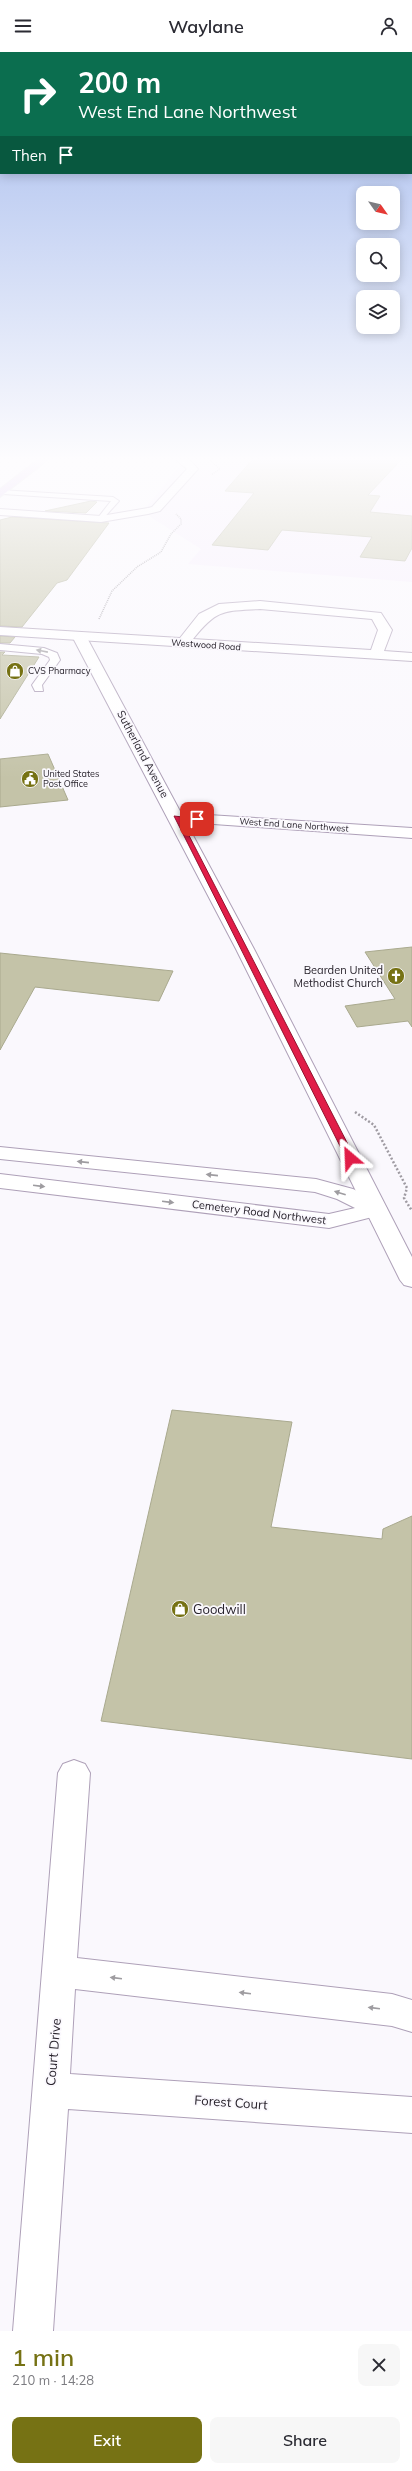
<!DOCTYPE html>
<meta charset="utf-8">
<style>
:root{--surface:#fff;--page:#f7f7f7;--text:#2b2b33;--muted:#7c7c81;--accent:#767214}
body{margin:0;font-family:Mulish,sans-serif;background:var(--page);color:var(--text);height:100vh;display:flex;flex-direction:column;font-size:15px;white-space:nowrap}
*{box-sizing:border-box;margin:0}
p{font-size:13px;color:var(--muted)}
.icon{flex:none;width:22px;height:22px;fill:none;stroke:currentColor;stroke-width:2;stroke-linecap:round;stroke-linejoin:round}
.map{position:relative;height:2279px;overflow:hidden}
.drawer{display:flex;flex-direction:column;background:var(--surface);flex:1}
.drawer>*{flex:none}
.guide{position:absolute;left:0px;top:0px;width:412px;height:122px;box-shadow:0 2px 10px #0003;background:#0b6e4f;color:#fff;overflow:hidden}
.needle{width:26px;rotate:124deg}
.buttons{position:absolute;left:356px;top:134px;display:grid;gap:8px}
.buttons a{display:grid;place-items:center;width:44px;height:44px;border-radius:8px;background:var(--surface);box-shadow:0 2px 10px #0003;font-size:20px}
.pin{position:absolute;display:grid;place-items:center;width:34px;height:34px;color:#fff;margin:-17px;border-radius:8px;box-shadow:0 2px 6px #0006}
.me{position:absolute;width:44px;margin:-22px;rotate:334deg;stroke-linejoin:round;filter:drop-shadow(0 0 3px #0008)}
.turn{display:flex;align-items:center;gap:14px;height:84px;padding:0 12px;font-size:18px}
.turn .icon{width:52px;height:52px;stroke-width:2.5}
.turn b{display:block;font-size:28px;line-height:34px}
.then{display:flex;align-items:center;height:38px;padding:0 12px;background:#0003;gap:8px;font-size:15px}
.round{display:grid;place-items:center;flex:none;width:42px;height:42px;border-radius:8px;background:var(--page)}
.overview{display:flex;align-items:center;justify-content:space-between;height:68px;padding:0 12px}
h1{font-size:24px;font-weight:600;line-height:30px;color:var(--accent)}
.action{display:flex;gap:8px;margin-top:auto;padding:8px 12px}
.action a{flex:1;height:46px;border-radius:8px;background:var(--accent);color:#fff;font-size:16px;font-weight:600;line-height:46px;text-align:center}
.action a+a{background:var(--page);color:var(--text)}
header{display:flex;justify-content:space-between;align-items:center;height:52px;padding:0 12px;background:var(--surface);font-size:18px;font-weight:600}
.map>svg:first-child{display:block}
</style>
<header><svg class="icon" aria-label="menu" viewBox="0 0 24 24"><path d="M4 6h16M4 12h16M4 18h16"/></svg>Waylane<svg class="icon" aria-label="person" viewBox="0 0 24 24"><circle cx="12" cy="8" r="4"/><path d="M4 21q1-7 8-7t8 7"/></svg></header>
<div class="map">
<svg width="412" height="2279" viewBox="0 0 412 2279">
<rect width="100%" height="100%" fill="#faf8fd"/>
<path fill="#f6eefc" d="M205 408H412V530L188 512 201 497 152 466 144 458 181 412Z"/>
<path fill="#c4c3a8" stroke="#a9a98e" d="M252 408H401L368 443 380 444 370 460 412 464V496L405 509 360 505 372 485 282 478 268 498 212 493 254 441 225 439Z
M91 449 97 450 86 461 45 459Z
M12 465 109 471 67 528 57 531 22 575 0 574V468Z
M0 584 15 585 10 591H0Z
M0 600H5L2 603 39 605 0 667Z
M48 702 68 748 0 755V707Z
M412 895V975L408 969 357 975 345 954 395 947 365 900Z
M0 901 173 919 159 949 35 935 0 998Z
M172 1358 292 1370 271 1475 382 1487 383 1477 412 1464V1707L101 1669Z"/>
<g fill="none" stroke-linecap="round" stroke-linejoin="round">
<defs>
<path id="service" d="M0 438 113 445 119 449 101 469 97 467 111 449 3 442H0Z
M0 592 44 596 57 601 60 608 42 633 43 639H35L32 633 50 608 49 605 42 602 0 598Z"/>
<path id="minor" d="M176 408H190L198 417 160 459 148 462 101 470 0 463V457L101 464 148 456 152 455 187 417Z
M260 549 381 561 392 578 384 599 412 601V609L0 583V575L180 586 199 562 219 552ZM260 557 372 567 378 578 371 598 193 587C217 557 223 559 260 557Z
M177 761 412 776V786L171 769 169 766Z
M0 1095 316 1127 353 1137 384 1152 387 1157 384 1162 329 1176 0 1136V1122L329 1162 355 1156 337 1147 315 1140 0 1107Z
M74 1708 85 1712 90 1721 77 1906 392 1942 412 1948V1980L392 1974 75 1937 70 2022 412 2045V2081L68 2057 53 2279H13L58 1721 63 1712Z"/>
<path id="tertiary" d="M79 580 86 584 254 897 412 1205V1235L404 1233 400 1228 236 897 72 584Z"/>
<path id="primary" d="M37 408H48L0 445V437Z"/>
</defs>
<use href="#service" stroke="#aea0b8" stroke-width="2"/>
<use href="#minor" stroke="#aea0b8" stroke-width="2"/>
<use href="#tertiary" stroke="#aea0b8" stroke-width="2"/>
<use href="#primary" stroke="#d4d3d5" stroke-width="2"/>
<path stroke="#9f9ba2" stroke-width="1.5" stroke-dasharray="1 1" stroke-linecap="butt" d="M210 408 220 417 211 423
M99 567 112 539 137 515 161 500 171 482 181 472V467L176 462"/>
<path stroke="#9f9ba2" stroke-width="2.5" stroke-dasharray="2 2" stroke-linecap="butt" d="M355 1060 374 1073 407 1136 404 1146 412 1159"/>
<use href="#service" fill="#fff" fill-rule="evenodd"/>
<use href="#minor" fill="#fff" fill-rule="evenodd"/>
<use href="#tertiary" fill="#fff" fill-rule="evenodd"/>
<use href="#primary" fill="#d8bbed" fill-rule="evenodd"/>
</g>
<defs><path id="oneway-solid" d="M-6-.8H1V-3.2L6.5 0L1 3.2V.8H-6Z"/></defs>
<g fill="#9e9ca0">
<use href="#oneway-solid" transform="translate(42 599) rotate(-169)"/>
<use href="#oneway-solid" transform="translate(83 1110) rotate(-174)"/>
<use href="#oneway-solid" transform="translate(212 1123) rotate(-174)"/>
<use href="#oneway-solid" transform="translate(39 1134) rotate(7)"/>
<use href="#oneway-solid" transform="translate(340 1141) rotate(-162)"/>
<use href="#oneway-solid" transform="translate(168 1150) rotate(7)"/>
<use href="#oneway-solid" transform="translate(116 1926) rotate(-173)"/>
<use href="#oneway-solid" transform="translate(245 1941) rotate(-173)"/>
<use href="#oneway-solid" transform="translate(374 1956) rotate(-173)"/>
</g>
<linearGradient id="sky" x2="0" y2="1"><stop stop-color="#a4baed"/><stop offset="0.56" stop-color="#fdfcfe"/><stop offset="1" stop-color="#fdfcfe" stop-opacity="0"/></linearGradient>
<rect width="412" height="727" fill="url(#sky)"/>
<path fill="#e11d48" stroke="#92132f" d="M174 764 200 767 197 769 181 768 355 1106 354 1108 346 1106Z"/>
<defs>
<symbol id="shop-disc" viewBox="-11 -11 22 22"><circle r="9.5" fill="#767214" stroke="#faf8fd"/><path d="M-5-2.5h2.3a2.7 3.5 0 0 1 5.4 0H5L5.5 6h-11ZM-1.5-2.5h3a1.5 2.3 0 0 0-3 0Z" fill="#fff"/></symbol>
<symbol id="civic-disc" viewBox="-11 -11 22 22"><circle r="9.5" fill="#767214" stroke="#faf8fd"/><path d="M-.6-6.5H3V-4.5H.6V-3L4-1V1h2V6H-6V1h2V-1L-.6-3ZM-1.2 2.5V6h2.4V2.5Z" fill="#fff"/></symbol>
<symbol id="church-disc" viewBox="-11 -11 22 22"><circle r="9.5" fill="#767214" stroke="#faf8fd"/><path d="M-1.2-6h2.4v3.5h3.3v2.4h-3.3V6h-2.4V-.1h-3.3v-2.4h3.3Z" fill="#fff"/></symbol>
</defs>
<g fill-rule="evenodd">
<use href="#shop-disc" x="5" y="609" width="20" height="20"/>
<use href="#civic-disc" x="20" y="717" width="20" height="20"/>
<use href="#church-disc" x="386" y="914" width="20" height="20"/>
<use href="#shop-disc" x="170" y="1547" width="20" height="20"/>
</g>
<g text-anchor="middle" stroke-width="3.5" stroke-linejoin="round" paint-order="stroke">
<g font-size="9" fill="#28232c" stroke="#faf8fd">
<text transform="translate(206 593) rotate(4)" y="3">Westwood Road</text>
<text transform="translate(294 773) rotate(4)" y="3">West End Lane Northwest</text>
</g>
<g font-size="9" fill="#28232c" stroke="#faf8fd" text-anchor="start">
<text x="28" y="622">CVS Pharmacy</text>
<text x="43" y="725">United States<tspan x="43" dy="10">Post Office</tspan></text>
</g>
<g font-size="11" fill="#28232c" stroke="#faf8fd">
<text transform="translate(143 702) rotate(62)" y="4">Sutherland Avenue</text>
<text transform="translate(259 1160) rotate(7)" y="4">Cemetery Road Northwest</text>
</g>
<g font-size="11" fill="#28232c" stroke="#faf8fd" text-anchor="end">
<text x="383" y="922">Bearden United<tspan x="383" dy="13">Methodist Church</tspan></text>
</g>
<g font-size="13" fill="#28232c" stroke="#faf8fd" text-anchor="start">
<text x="193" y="1562">Goodwill</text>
</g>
<g font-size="13" fill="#28232c" stroke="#faf8fd">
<text transform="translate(53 2000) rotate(-85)" y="5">Court Drive</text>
<text transform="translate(231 2050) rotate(4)" y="5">Forest Court</text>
</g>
</g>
</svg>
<div class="buttons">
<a><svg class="needle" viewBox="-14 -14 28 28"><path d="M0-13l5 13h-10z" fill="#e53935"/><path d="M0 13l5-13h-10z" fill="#7c7c81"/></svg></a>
<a><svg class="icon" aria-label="search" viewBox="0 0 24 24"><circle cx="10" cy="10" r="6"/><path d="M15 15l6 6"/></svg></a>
<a><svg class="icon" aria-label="layers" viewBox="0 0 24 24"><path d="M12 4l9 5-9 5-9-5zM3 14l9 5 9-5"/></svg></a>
</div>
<div class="pin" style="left:197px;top:767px;background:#d93025"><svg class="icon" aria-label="arrive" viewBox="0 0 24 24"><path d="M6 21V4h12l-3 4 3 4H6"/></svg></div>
<svg class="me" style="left:350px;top:1106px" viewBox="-20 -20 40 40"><path d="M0-17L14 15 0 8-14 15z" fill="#e11d48" stroke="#fff" stroke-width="4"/></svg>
<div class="guide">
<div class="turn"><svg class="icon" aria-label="right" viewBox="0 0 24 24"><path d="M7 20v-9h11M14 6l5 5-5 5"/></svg><div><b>200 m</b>West End Lane Northwest</div></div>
<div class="then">Then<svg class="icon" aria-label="arrive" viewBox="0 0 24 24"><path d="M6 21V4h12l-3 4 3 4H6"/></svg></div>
</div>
</div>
<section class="drawer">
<div class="overview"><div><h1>1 min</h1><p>210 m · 14:28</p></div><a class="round"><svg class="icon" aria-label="close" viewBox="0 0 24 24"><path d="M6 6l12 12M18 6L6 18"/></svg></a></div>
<div class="action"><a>Exit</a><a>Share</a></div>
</section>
